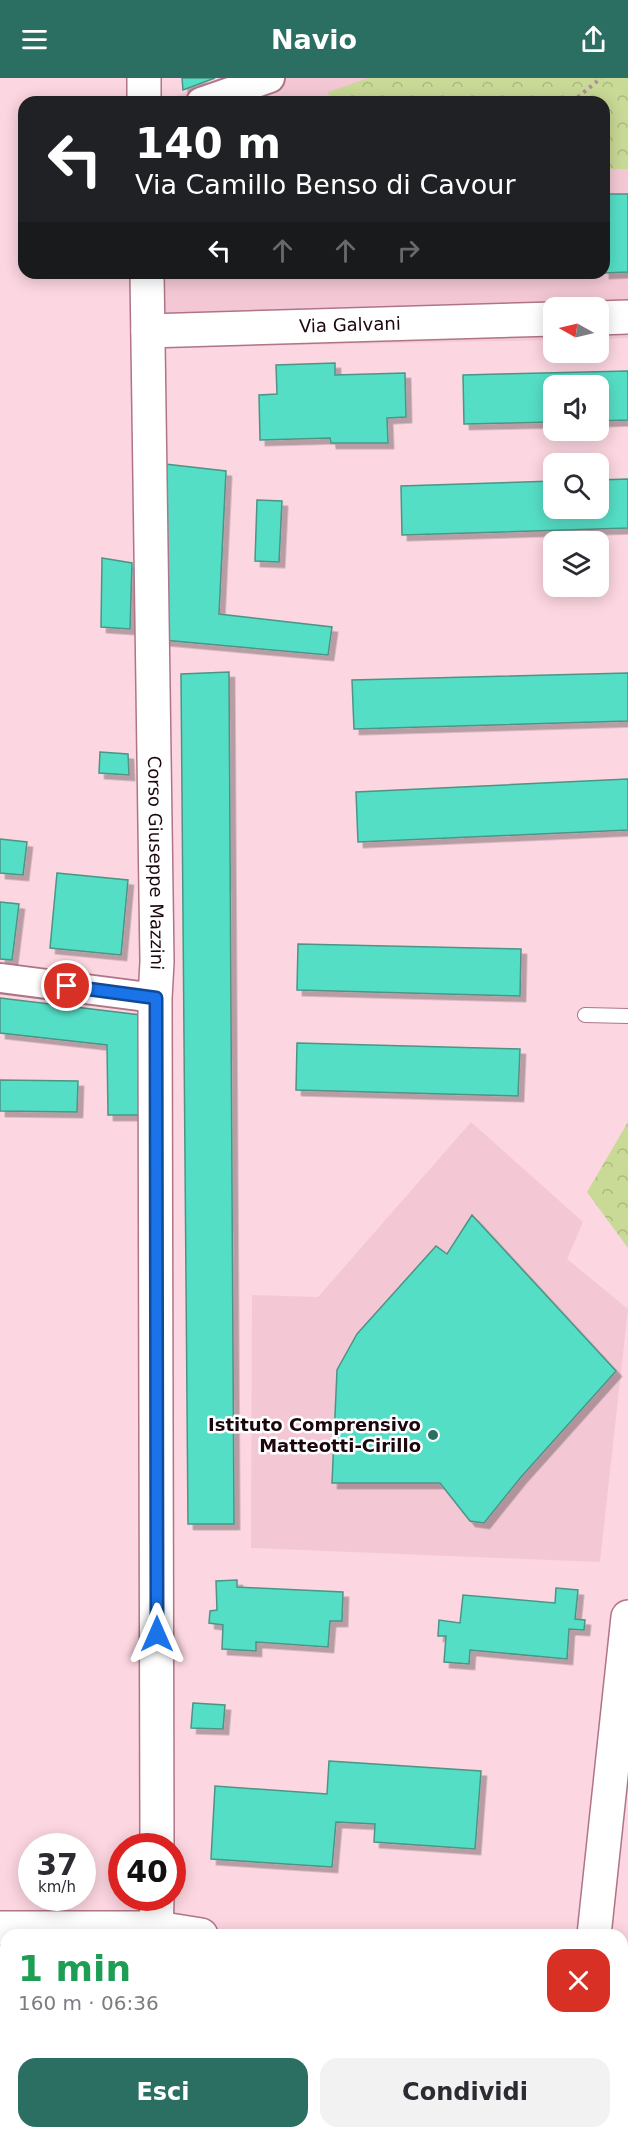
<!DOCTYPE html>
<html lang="it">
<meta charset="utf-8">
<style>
:root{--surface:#fff;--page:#f2f2f3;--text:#2b2b33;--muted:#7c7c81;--accent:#2a6f62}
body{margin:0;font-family:"DejaVu Sans",sans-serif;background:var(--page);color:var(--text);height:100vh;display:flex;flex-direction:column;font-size:22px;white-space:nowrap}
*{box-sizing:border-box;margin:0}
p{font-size:20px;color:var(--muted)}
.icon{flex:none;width:33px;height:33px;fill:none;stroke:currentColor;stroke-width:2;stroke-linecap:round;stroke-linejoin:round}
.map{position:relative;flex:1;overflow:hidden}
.panel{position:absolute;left:0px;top:1851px;width:628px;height:210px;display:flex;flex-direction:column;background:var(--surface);border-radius:18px 18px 0 0;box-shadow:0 3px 15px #0003}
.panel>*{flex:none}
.hud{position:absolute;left:18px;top:18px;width:592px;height:183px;border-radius:18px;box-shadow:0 3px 15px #0003;background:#202124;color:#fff;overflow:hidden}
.needle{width:39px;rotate:278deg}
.controls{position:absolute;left:543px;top:219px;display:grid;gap:12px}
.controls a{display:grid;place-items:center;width:66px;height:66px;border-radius:12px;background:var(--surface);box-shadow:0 3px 15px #0003;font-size:30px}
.speed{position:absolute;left:18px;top:1755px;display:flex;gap:12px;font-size:30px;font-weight:700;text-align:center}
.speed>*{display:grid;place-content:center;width:78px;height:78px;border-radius:50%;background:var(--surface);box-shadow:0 3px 15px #0003;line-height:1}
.speed small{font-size:15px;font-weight:400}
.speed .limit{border:9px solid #d22;background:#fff;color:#111}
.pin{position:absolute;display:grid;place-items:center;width:51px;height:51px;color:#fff;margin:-26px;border:3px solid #fff;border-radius:50%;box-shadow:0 2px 6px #0007}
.me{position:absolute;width:66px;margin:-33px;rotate:0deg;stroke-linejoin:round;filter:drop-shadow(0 0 4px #0008)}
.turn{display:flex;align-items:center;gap:21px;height:126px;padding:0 18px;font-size:27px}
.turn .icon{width:78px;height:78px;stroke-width:2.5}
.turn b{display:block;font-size:42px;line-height:51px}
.lanes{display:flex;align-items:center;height:57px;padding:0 18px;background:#0003;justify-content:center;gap:30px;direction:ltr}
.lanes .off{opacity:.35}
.round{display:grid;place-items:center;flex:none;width:63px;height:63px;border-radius:18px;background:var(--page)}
.summary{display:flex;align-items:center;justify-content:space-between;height:102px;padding:0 18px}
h1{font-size:36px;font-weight:700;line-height:45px;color:#1e9e55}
.button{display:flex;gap:12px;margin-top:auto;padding:12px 18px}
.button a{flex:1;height:69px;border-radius:18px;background:var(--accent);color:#fff;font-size:24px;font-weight:700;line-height:69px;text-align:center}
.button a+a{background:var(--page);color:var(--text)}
header{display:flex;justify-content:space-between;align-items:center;height:78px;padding:0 18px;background:var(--accent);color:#fff;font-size:27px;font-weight:700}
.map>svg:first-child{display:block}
</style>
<header><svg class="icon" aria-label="menu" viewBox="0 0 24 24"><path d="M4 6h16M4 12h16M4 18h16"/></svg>Navio<svg class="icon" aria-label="share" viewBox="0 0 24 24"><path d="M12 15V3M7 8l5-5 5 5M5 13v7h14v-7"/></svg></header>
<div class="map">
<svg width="628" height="2061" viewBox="0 0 628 2061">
<defs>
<pattern id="forest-crowns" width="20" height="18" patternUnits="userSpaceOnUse" patternTransform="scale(1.5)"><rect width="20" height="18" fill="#c9d996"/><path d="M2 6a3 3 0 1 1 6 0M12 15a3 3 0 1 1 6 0" fill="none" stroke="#acb980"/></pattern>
<filter id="shadow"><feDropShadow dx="5.5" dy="5.5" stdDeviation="0" flood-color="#0004"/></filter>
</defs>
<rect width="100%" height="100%" fill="#fcd6e0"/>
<path fill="#f3c8d4" d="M229 0H628V260L599 261 598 230H554L553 262 159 270 158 195H604V24H158Z
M471 1044 583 1144 567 1181 628 1231 600 1484 251 1470 252 1217 318 1219Z"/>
<path fill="url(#forest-crowns)" d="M368 0H628V91H605L604 24H330L328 14Z
M628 1044V1170L587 1114Z"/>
<path fill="#55dec6" stroke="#4d9486" stroke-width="1.5" filter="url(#shadow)" d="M182 0H215L183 12Z
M604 116H628V194L604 195Z
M335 285V297L405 295 406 339 387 340 388 365H331L330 360 260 362 259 317 277 316 276 287Z
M628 293V342L598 343V308H554V344L464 346 463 297Z
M165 386 226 393 219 536 332 549 328 577 163 562Z
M628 401V450L402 457 401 408 554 403V430H598V402Z
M257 422 282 423 279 484 255 483Z
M102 480 132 485 130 551 101 549Z
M229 594 234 1446H188L181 596Z
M628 595V643L354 651 352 602Z
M100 674 128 676 129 697 99 695Z
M628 701V752L358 764 356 714Z
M0 761 27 764 23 797 0 795Z
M57 795 128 802 121 877 50 870Z
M0 824 19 826 12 882 0 881Z
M298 866 521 871 520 918 297 912Z
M0 920 141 937 143 1037H108L107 967 0 955Z
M297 965 520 971 518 1018 296 1012Z
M0 1002 78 1003 77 1034 0 1033Z
M472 1137 616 1293 521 1399 484 1445 470 1443 440 1405H332L337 1292 357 1256 436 1168 447 1176Z
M237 1502V1509L343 1514 342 1543H330L328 1569 256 1564V1573L222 1571 223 1547 209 1545 210 1533 217 1532 216 1503Z
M556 1510 578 1512 575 1541 585 1542 584 1552 569 1551 567 1581 470 1572 469 1586 444 1584 446 1558H438L439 1542 460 1545 463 1517 555 1525Z
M193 1625 225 1627 223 1651 191 1650Z
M329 1683 481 1693 475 1771 374 1764 375 1746 336 1744 332 1789 211 1781 215 1708 327 1716Z
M628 1952V1985L622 1984Z
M622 2029 628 2030V2061H594V2055H622Z
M11 2055H79L97 2056V2061H11Z
M283 2055H411V2061H304L283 2060Z
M486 2055H548V2061Z"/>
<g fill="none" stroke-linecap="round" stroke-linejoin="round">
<defs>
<path id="service" d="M585 937 628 938"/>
<path id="minor" d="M201 24 270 0
M0 900 155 920
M445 2061V2055"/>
<g id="tertiary">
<path d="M144 0V24"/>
<path id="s1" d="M147 195 157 884 155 920 157 1768"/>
<path d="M598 240 628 239"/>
<path id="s2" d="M148 253 554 241"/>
<path d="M0 1850H157L201 1857"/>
<path d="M156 1857 157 1820"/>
<path d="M594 1857 628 1539"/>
<path d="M622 1926 628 1927"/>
<path d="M131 2061 132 2055"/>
</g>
</defs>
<use href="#service" stroke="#af7587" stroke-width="16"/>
<use href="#minor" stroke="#af7587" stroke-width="32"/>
<use href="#tertiary" stroke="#af7587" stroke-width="36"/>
<path stroke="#af8f98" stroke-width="4" stroke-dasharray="3 4.5" stroke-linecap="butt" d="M572 24 601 0"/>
<use href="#service" stroke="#fff" stroke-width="14"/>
<use href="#minor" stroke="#fff" stroke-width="28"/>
<use href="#tertiary" stroke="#fff" stroke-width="33"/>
</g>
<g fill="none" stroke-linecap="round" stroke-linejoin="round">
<defs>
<path id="route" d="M67 908 156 920 157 1556"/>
</defs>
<use href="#route" stroke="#114b97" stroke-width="15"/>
<use href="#route" stroke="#1a73e8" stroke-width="10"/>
</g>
<circle fill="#2a6f62" stroke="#fff" stroke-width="2" cx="433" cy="1357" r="6"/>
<g text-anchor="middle" stroke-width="5" stroke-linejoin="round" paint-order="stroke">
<g font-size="18" fill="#1b070e" stroke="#fff">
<text dy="6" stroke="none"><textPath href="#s2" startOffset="202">Via Galvani</textPath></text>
<text dy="6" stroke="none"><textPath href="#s1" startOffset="590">Corso Giuseppe Mazzini</textPath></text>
</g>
<g font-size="18" font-weight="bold" fill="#1b070e" stroke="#fff" text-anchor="end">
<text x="421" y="1353">Istituto Comprensivo<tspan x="421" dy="21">Matteotti-Cirillo</tspan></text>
</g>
</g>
</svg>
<div class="controls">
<a><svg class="needle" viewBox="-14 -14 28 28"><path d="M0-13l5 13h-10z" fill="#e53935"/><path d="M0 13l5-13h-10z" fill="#7c7c81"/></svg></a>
<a><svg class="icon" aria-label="sound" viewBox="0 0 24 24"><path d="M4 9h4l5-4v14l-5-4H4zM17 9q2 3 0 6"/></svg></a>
<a><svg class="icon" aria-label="search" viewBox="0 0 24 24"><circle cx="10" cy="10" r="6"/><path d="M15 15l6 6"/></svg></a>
<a><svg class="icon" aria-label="layers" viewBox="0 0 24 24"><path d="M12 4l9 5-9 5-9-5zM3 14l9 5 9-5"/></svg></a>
</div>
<div class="speed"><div>37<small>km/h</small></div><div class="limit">40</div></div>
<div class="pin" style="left:67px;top:908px;background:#d93025"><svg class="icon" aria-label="arrive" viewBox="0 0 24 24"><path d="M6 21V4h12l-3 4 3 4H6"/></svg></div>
<svg class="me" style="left:157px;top:1556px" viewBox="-20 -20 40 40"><path d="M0-17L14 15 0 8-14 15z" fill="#1a73e8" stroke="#fff" stroke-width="4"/></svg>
<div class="hud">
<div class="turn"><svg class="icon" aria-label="left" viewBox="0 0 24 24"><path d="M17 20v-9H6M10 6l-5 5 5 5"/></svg><div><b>140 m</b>Via Camillo Benso di Cavour</div></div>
<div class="lanes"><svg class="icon" aria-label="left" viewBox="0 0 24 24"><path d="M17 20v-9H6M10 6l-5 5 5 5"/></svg><svg class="icon off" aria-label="ahead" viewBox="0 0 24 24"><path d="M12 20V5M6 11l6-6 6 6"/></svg><svg class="icon off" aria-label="ahead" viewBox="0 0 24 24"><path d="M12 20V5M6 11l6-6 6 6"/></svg><svg class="icon off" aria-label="right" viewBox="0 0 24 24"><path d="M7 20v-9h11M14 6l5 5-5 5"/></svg></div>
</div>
<section class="panel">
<div class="summary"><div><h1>1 min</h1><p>160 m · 06:36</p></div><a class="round" style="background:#d93025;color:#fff"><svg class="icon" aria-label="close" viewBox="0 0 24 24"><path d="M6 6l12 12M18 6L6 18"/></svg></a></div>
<div class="button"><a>Esci</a><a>Condividi</a></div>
</section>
</div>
